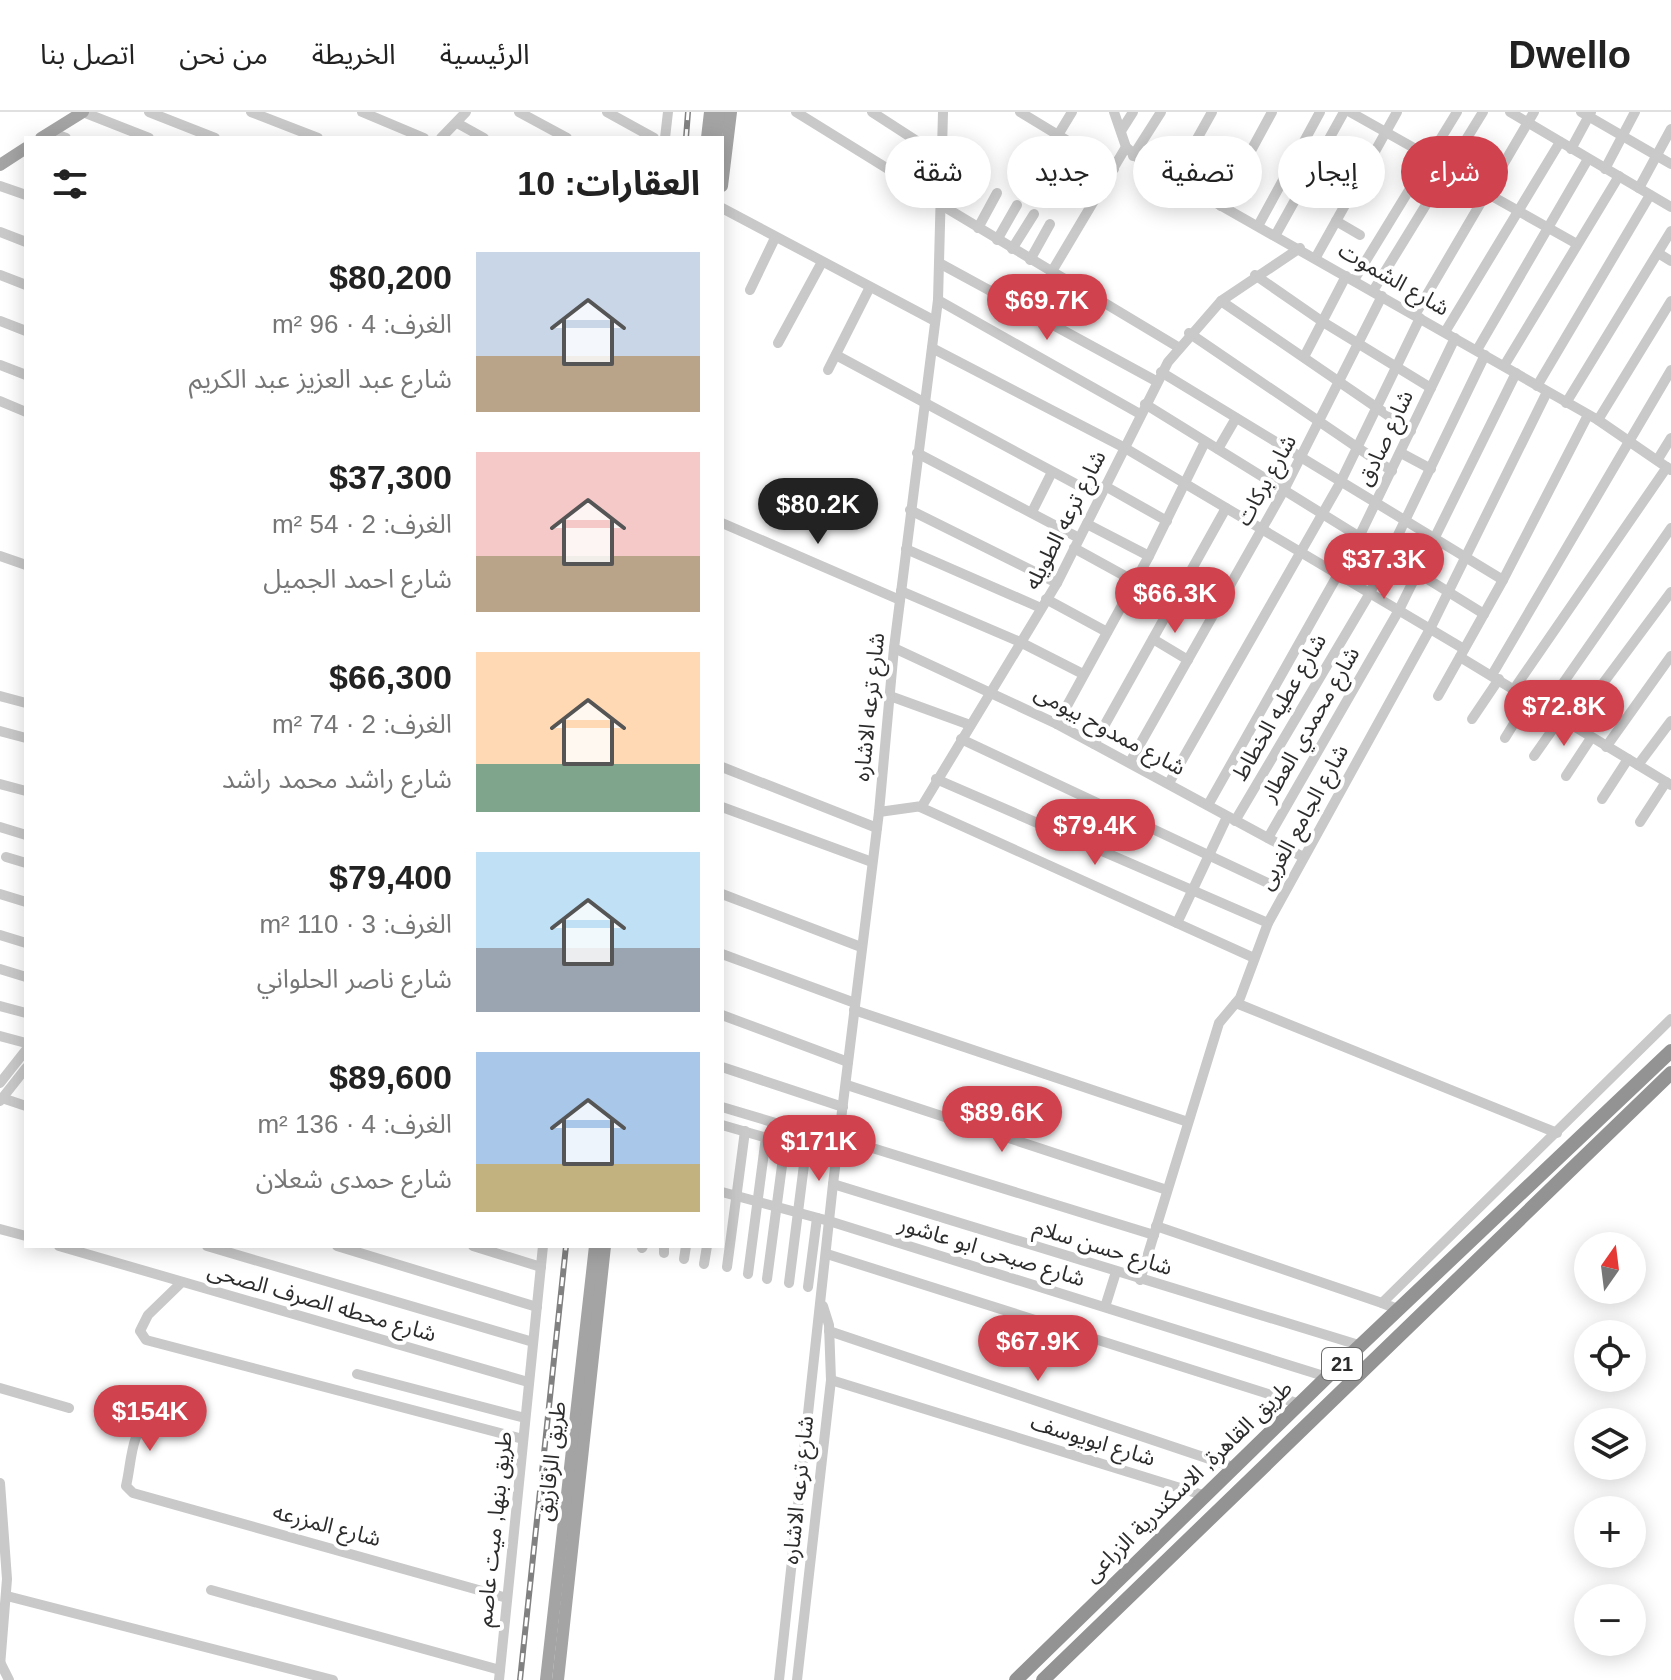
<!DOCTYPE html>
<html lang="ar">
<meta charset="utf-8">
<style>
:root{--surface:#fff;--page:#f2f2f2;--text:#222;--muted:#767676;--line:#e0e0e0;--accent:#cf424e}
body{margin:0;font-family:Helvetica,"Noto Sans Arabic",sans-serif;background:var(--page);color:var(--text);direction:rtl;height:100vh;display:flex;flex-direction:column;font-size:30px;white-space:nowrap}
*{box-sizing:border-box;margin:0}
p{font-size:26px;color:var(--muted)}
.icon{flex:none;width:44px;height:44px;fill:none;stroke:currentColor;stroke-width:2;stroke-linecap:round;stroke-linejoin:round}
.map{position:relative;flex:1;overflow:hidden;direction:ltr}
.details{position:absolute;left:24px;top:24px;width:700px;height:1112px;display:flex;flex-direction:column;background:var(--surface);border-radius:0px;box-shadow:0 4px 20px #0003;direction:rtl}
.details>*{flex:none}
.banner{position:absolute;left:748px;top:24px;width:760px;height:72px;direction:rtl;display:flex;gap:16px}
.needle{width:52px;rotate:14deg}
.controls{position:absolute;left:1574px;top:1120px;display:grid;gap:16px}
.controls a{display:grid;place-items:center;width:72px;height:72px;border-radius:50%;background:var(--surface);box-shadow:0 4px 20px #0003;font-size:40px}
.price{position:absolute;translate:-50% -68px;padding:0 18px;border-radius:28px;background:var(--accent);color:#fff;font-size:26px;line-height:52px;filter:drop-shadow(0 2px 4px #0008)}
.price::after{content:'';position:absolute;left:50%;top:48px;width:24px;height:18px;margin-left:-12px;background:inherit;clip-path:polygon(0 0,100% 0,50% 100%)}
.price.on{background:#222;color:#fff}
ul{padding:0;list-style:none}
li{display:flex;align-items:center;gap:24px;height:200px;padding:0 24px}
li span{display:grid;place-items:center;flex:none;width:224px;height:160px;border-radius:0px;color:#555}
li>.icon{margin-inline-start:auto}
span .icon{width:96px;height:96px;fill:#fffc;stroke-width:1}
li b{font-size:34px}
h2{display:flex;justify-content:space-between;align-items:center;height:96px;padding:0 24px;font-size:34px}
.tag{padding:0 28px;border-radius:36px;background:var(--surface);box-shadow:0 4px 20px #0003;font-size:28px;line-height:72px}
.tag.on{background:var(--accent);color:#fff}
header{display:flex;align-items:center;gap:48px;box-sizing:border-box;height:112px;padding:0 40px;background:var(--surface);border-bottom:2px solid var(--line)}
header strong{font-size:38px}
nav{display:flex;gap:44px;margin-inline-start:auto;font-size:28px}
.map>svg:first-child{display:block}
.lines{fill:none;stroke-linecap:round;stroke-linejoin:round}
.minor{stroke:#c9c9c9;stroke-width:10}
.major{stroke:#a4a4a4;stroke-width:12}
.highway{stroke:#939393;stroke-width:14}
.rail-casing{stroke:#818181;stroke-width:6}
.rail{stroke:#fff;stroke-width:3;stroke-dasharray:9;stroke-linecap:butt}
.labels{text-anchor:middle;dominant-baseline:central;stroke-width:8;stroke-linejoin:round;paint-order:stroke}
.shield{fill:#fff;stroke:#6b6b6b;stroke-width:2}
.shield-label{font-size:20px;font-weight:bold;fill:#2c2c2c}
.street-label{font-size:22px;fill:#2c2c2c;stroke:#fff}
</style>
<header>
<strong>Dwello</strong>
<nav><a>الرئيسية</a><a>الخريطة</a><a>من نحن</a><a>اتصل بنا</a></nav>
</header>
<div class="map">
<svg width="1671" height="1568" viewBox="0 0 1671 1568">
<rect width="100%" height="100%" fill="#fff"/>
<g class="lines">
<g class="minor">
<path d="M 83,0 L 149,26"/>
<path d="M 149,0 L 215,26"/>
<path d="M 251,0 L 318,26"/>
<path d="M 362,0 L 424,26"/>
<path d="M 519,0 L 567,26"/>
<path d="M 607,0 L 654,26"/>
<path d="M 796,0 L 943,91"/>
<path d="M 872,0 L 943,46"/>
<path d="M 1020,0 L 1114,57"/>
<path d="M 1114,0 L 1126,35 L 1139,47 L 1598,308 L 1671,358"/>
<path d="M 1350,0 L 1430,45"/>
<path d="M 1510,0 L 1671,95"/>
<path d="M 1581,0 L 1671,52"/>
<path d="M 457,11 L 484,26"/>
<path d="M 1121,19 L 1133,0"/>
<path d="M 50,20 L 66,26"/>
<path d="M 1058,23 L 1072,0"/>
<path d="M 441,26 L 466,0"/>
<path d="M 665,26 L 668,0"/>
<path d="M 1571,37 L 1591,0"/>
<path d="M 1133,44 L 1161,0"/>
<path d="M 1605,57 L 1635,0"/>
<path d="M 1174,68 L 1212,0"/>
<path d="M 1465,69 L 1577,132"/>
<path d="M 0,74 L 26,83"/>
<path d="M 1639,76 L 1671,17"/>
<path d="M 943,94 L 1178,235"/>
<path d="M 1221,94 L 1272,0"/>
<path d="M 722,96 L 935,209"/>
<path d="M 1336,109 L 1360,123"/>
<path d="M 1258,114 L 1320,0"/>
<path d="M 978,116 L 997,81"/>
<path d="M 0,120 L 26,130"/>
<path d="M 1275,124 L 1344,0"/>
<path d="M 997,128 L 1017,93"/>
<path d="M 1012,137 L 1034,102"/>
<path d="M 1658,141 L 1671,149"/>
<path d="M 1316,145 L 1397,0"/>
<path d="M 1030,148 L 1050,112"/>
<path d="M 941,152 L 1156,269"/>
<path d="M 1051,161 L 1126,35"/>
<path d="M 0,163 L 26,173"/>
<path d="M 1255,163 L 1323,210 L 1431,276"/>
<path d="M 1354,168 L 1457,0"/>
<path d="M 750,178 L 775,126"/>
<path d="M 1373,179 L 1483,0"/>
<path d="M 938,188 L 1140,302"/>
<path d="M 1221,189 L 1411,319"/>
<path d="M 1415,203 L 1534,0"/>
<path d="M 0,209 L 26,219"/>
<path d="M 1445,220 L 1560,30"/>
<path d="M 1189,221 L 1392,359"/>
<path d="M 778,231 L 822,150"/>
<path d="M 932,236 L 1125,336 L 1464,537"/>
<path d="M 1477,238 L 1588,47"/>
<path d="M 836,243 L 1100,385"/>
<path d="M 1304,245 L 1346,164"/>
<path d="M 0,253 L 26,263"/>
<path d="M 1504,254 L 1619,64"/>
<path d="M 828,258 L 870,175"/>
<path d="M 1161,260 L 1503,468"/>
<path d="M 1537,274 L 1650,83"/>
<path d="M 0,289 L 26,300"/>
<path d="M 1566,291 L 1671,119"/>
<path d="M 1145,292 L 1484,502"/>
<path d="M 1598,308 L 1671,189"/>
<path d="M 1218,337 L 1236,306"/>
<path d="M 917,341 L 1079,426"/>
<path d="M 1401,341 L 1431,357"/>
<path d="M 1658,347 L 1671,326"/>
<path d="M 1105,374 L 1167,409"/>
<path d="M 910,398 L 1057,471"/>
<path d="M 1032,400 L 1052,360"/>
<path d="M 722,411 L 900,488"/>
<path d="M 1087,412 L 1149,444"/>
<path d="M 1074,436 L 1134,469"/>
<path d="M 906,437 L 1041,496"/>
<path d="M 0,444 L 26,453"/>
<path d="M 901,479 L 1020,530 L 1083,562"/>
<path d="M 1046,487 L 1107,520"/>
<path d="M 1153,527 L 1188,548"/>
<path d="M 894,536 L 1057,612 L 1303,745"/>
<path d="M 1460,545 L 1671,673"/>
<path d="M 1492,563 L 1671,258"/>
<path d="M 1514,577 L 1667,355"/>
<path d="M 0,584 L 26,591"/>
<path d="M 890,584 L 970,613"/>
<path d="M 1438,584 L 1503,468 L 1588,303"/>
<path d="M 1545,597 L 1671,416"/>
<path d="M 1472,607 L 1499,567"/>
<path d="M 1057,612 L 1149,444 L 1205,330"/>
<path d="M 1572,613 L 1671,480"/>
<path d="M 0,619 L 26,626"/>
<path d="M 1505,626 L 1529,587"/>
<path d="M 961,627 L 1285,779"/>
<path d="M 1094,632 L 1226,396"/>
<path d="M 1606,635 L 1671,544"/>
<path d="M 1534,644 L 1560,607"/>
<path d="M 1130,650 L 1284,378 L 1382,184"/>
<path d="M 1638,653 L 1671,609"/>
<path d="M 722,655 L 877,716"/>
<path d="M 1566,664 L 1591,626"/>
<path d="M 936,667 L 1268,811"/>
<path d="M 1169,671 L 1340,371 L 1420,206"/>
<path d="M 0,672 L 26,679"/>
<path d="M 1602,687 L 1628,647"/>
<path d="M 1208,693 L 1359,425 L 1455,226"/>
<path d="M 722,695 L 872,750"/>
<path d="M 920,695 L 1252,845"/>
<path d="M 879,700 L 922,694 L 1057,471 L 1168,250 L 1221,189 L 1300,136"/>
<path d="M 1235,709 L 1370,481 L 1485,243"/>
<path d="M 1640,710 L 1666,670"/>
<path d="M 0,715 L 26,723"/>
<path d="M 1268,726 L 1399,498 L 1516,261"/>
<path d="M 6,745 L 26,751"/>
<path d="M 0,782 L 26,790"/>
<path d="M 722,782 L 861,835"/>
<path d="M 1177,811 L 1227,705"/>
<path d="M 0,823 L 26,831"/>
<path d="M 722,842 L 855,891"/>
<path d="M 0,857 L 26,865"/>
<path d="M 1236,891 L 1557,1021"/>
<path d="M 0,894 L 26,901"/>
<path d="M 854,898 L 1188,1010"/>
<path d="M 722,903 L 848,950"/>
<path d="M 0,924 L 26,931"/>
<path d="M 722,955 L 843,995"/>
<path d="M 0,971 L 26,938"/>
<path d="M 847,973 L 1167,1078"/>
<path d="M 2,986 L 26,994"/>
<path d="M 0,989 L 26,956"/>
<path d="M 722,995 L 839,1030"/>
<path d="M 722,1013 L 836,1046"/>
<path d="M 840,1026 L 1154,1123"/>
<path d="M 833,1072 L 1362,1234"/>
<path d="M 722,1080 L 829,1109 L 1327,1265"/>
<path d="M 1156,1114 L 1382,1191"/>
<path d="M 0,1117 L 26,1124"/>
<path d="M 59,1134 L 528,1270"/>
<path d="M 207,1134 L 533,1230"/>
<path d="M 337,1134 L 537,1195"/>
<path d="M 473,1134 L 541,1155"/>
<path d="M 642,1136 L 643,1134"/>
<path d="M 664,1141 L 664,1134"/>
<path d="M 827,1142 L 1300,1292"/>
<path d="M 684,1147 L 686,1134"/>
<path d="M 704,1152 L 707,1134"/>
<path d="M 727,1155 L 745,1019"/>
<path d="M 748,1162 L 766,1025"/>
<path d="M 767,1167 L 785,1031"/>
<path d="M 1140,1168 L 1219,911 L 1240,886 L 1268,811 L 1430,517 L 1547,280"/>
<path d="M 182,1170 L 148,1203 L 140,1219 L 146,1228 L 523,1327"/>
<path d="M 789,1171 L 806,1037"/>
<path d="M 808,1175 L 817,1106"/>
<path d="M 1105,1195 L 1116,1160"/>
<path d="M 1400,1198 L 1382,1191 L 1671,907"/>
<path d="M 829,1219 L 1236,1356"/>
<path d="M 357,1262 L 525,1306"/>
<path d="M 831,1268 L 1206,1384"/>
<path d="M 0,1276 L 69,1296"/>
<path d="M 152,1304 C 130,1319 132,1349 126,1374 L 133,1381 L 507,1486"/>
<path d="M 0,1371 L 7,1467 L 0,1554"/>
<path d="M 211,1478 L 500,1558"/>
<path d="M 7,1484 L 333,1568"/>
<path d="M 0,1550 L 9,1568"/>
<path d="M 499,1568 L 543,1134"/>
<path d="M 779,1568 L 833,1072 L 879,700 L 894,536 L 938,188 L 943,0"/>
<path d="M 797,1568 L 831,1268 L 829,1213 L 823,1194"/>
</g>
<g class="major">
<path d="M 41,26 L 83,0"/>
<path d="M 707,26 L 710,0"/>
<path d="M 716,26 L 720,0"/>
<path d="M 0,53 L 26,36"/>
<path d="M 722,74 L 731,0"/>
<path d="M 546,1568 L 595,1134"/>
<path d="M 558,1568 L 605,1134"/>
</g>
<g class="highway">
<path d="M 1016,1568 L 1327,1265 L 1671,939"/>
<path d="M 1043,1568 L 1671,961"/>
</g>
<defs>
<g id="rail">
<path d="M 686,26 L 688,0"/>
<path d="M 520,1568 L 566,1134"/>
</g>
</defs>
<use href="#rail" class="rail-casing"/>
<use href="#rail" class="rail"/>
</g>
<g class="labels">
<rect class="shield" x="1322" y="1236" width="40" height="32" rx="6"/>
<g class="shield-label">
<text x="1342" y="1252">21</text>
</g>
<g class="street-label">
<text transform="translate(1394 167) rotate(30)">شارع الشموت</text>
<text transform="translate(1385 326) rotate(-65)">شارع صادق</text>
<text transform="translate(1266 368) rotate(-61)">شارع بركات</text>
<text transform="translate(1065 408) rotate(-63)">شارع ترعه الطويله</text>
<text transform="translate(869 595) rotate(-84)">شارع ترعه الاشاره</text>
<text transform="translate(1279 595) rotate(-60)">شارع عطيه الخطاط</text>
<text transform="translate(1310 612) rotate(-60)">شارع محمدي العطار</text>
<text transform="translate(1110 618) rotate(28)">شارع ممدوح بيومى</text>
<text transform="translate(1303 705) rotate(-61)">شارع الجامع الغربى</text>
<text transform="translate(1103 1135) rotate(17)">شارع حسن سلام</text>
<text transform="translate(992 1139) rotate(17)">شارع صبحى ابو عاشور</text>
<text transform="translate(322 1190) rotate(16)">شارع محطه الصرف الصحى</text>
<text transform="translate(1093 1328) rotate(17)">شارع ابويوسف</text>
<text transform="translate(551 1349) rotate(-83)">طريق الزقازيق</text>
<text transform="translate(1188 1369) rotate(-44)">طريق القاهرة, الاسكندرية الزراعى</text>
<text transform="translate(798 1378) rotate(-84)">شارع ترعه الاشاره</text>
<text transform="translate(327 1413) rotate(15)">شارع المزرعه</text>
<text transform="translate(494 1417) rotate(-84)">طريق بنها, ميت عاصم</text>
</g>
</g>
</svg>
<div class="controls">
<a><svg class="needle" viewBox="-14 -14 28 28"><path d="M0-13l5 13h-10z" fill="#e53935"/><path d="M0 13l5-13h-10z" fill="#767676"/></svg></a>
<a><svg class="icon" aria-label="locate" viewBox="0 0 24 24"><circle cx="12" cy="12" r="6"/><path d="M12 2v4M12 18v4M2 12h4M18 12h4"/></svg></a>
<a><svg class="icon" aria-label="layers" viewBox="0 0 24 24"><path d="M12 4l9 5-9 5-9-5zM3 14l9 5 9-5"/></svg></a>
<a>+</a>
<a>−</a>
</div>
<b class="price" style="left:1047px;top:230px">$69.7K</b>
<b class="price on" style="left:818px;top:434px">$80.2K</b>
<b class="price" style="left:1384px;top:489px">$37.3K</b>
<b class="price" style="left:1175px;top:523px">$66.3K</b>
<b class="price" style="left:1564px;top:636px">$72.8K</b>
<b class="price" style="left:1095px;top:755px">$79.4K</b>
<b class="price" style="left:1002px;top:1042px">$89.6K</b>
<b class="price" style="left:819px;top:1071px">$171K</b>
<b class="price" style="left:1038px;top:1271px">$67.9K</b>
<b class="price" style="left:150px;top:1341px">$154K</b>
<div class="banner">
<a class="tag on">شراء</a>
<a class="tag">إيجار</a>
<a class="tag">تصفية</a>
<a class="tag">جديد</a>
<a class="tag">شقة</a>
</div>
<section class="details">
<h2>العقارات: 10<svg class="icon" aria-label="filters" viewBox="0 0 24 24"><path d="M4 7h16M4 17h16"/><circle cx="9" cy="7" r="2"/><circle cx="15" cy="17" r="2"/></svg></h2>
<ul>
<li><span style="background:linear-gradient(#c9d6e8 65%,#b9a48a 0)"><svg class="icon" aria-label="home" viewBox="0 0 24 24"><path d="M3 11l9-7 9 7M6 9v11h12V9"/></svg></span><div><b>$80,200</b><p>الغرف: 4 · 96 m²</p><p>شارع عبد العزيز عبد الكريم</p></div></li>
<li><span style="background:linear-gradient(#f6c9c9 65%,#b9a48a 0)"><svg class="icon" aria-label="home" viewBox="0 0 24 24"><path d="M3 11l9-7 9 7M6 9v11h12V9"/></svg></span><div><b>$37,300</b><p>الغرف: 2 · 54 m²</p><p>شارع احمد الجميل</p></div></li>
<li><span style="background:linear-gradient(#ffd9b3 70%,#7fa58c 0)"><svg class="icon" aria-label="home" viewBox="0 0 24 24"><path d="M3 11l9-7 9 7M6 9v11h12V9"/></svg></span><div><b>$66,300</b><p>الغرف: 2 · 74 m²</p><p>شارع راشد محمد راشد</p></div></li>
<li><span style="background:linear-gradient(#bfe0f5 60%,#9aa5b1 0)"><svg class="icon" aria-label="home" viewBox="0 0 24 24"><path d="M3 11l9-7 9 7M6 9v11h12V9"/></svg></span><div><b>$79,400</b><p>الغرف: 3 · 110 m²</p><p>شارع ناصر الحلواني</p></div></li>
<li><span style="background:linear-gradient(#a9c7e8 70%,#c2b280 0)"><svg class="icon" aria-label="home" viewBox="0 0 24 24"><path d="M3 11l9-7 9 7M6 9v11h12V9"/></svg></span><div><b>$89,600</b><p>الغرف: 4 · 136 m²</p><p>شارع حمدى شعلان</p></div></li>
</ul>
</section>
</div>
